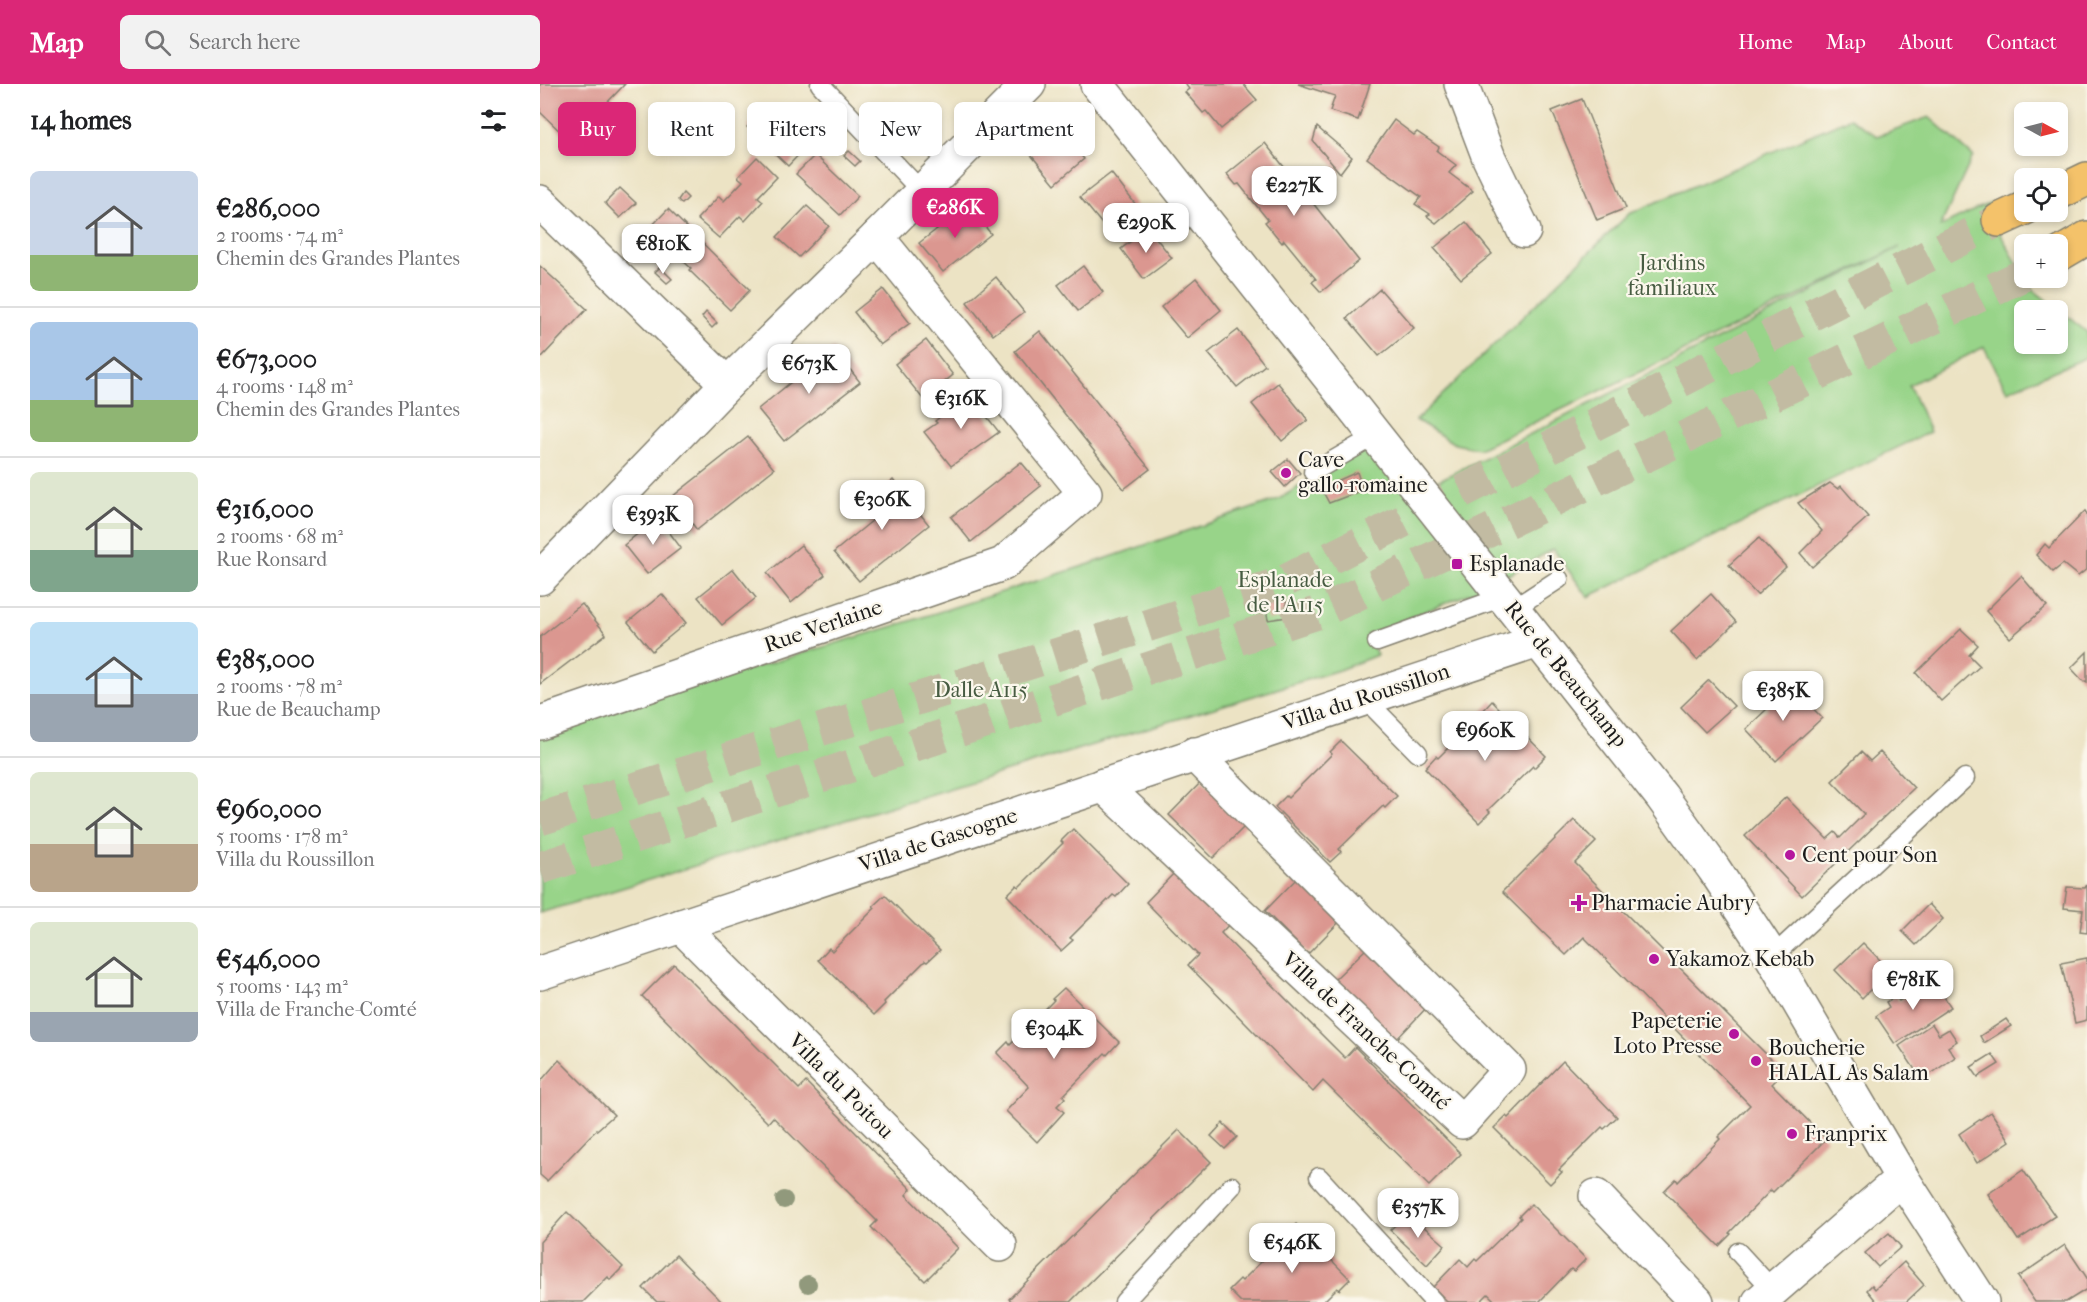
<!DOCTYPE html>
<meta charset="utf-8">
<style>
:root{--surface:#fff;--page:#f2f2f2;--text:#202124;--muted:#757577;--line:#e0e0e0;--accent:#db2777}
body{margin:0;font-family:"IM FELL French Canon",serif;background:var(--page);color:var(--text);height:100vh;display:flex;flex-direction:column;font-size:22px;white-space:nowrap}
*{box-sizing:border-box;margin:0}
p{font-size:20px;color:var(--muted)}
.icon{flex:none;width:33px;height:33px;fill:none;stroke:currentColor;stroke-width:2;stroke-linecap:round;stroke-linejoin:round}
.map{position:relative;flex:1;overflow:hidden}
.panel{display:flex;flex-direction:column;background:var(--surface);width:540px}
.panel>*{flex:none}
.top-card{position:absolute;left:18px;top:18px;width:570px;height:54px;display:flex;gap:12px}
.needle{width:39px;rotate:97deg}
.tools{position:absolute;left:1474px;top:18px;display:grid;gap:12px}
.tools a{display:grid;place-items:center;width:54px;height:54px;border-radius:9px;background:var(--surface);box-shadow:0 3px 9px #0003;font-size:30px}
.price{position:absolute;translate:-50% -51px;padding:0 14px;border-radius:12px;background:#fff;color:#222;font-size:20px;line-height:39px;filter:drop-shadow(0 2px 3px #0008)}
.price::after{content:'';position:absolute;left:50%;top:36px;width:18px;height:14px;margin-left:-9px;background:inherit;clip-path:polygon(0 0,100% 0,50% 100%)}
.price.current{background:var(--accent);color:#fff}
ul{padding:0;list-style:none}
li{display:flex;align-items:center;gap:18px;height:150px;padding:0 30px}
li+li{border-top:2px solid var(--line)}
li span{display:grid;place-items:center;flex:none;width:168px;height:120px;border-radius:9px;color:#555}
li>.icon{margin-inline-start:auto}
span .icon{width:72px;height:72px;fill:#fffc;stroke-width:1}
li b{font-size:26px}
h2{display:flex;justify-content:space-between;align-items:center;height:72px;padding:0 30px;font-size:26px}
.chip{padding:0 21px;border-radius:9px;background:var(--surface);box-shadow:0 3px 9px #0003;font-size:21px;line-height:54px}
.chip.current{background:var(--accent);color:#fff}
header{display:flex;align-items:center;gap:36px;box-sizing:border-box;height:84px;padding:0 30px;background:var(--accent);color:#fff}
header strong{font-size:28px}
nav{display:flex;gap:33px;margin-inline-start:auto;font-size:21px}
.search{width:420px;height:54px;background:var(--page);display:flex;align-items:center;gap:15px;box-sizing:border-box;padding:0 21px;border-radius:9px;color:var(--muted);font-size:22px}
main{display:flex;flex:1;min-height:0}
.map>svg:first-child{display:block}
.green{fill:#98d489;stroke:#5a7852;stroke-width:1.5;fill-rule:evenodd}
.building{fill:#db9790}
.lines{fill:none;stroke-linecap:round;stroke-linejoin:round}
.highway-tunnel{stroke:#c2bba2;stroke-width:33;stroke-dasharray:33 16;stroke-linecap:butt}
.lane-casing{stroke:#848070;stroke-width:21}
.street-casing{stroke:#848070;stroke-width:36}
.highway-casing{stroke:#848070;stroke-width:36}
.lane{stroke:#fff;stroke-width:18}
.street{stroke:#fff;stroke-width:33}
.highway{stroke:#f4c26a;stroke-width:33}
.tree{fill:#91997c}
.poi-dot{fill:#b5179e;stroke:#fbf7ec;stroke-width:2}
.labels{text-anchor:middle;dominant-baseline:central;stroke-width:4.5;stroke-linejoin:round;paint-order:stroke}
.park-label{font-size:22px;fill:#475c42;stroke:#fbf7ec}
.poi-label{font-size:22px;fill:#1c1c1c;stroke:#fbf7ec;text-anchor:start}
.street-label{font-size:22px;fill:#1c1c1c;stroke:#fbf7ec}
</style>
<header>
<strong>Map</strong>
<div class="search"><svg class="icon" aria-label="search" viewBox="0 0 24 24"><circle cx="10" cy="10" r="6"/><path d="M15 15l6 6"/></svg>Search here</div>
<nav><a>Home</a><a>Map</a><a>About</a><a>Contact</a></nav>
</header>
<main>
<section class="panel">
<h2>14 homes<svg class="icon" aria-label="filters" viewBox="0 0 24 24"><path d="M4 7h16M4 17h16"/><circle cx="9" cy="7" r="2"/><circle cx="15" cy="17" r="2"/></svg></h2>
<ul>
<li><span style="background:linear-gradient(#c9d6e8 70%,#8fb573 0)"><svg class="icon" aria-label="home" viewBox="0 0 24 24"><path d="M3 11l9-7 9 7M6 9v11h12V9"/></svg></span><div><b>€286,000</b><p>2 rooms · 74 m²</p><p>Chemin des Grandes Plantes</p></div></li>
<li><span style="background:linear-gradient(#a9c7e8 65%,#8fb573 0)"><svg class="icon" aria-label="home" viewBox="0 0 24 24"><path d="M3 11l9-7 9 7M6 9v11h12V9"/></svg></span><div><b>€673,000</b><p>4 rooms · 148 m²</p><p>Chemin des Grandes Plantes</p></div></li>
<li><span style="background:linear-gradient(#dfe7d0 65%,#7fa58c 0)"><svg class="icon" aria-label="home" viewBox="0 0 24 24"><path d="M3 11l9-7 9 7M6 9v11h12V9"/></svg></span><div><b>€316,000</b><p>2 rooms · 68 m²</p><p>Rue Ronsard</p></div></li>
<li><span style="background:linear-gradient(#bfe0f5 60%,#9aa5b1 0)"><svg class="icon" aria-label="home" viewBox="0 0 24 24"><path d="M3 11l9-7 9 7M6 9v11h12V9"/></svg></span><div><b>€385,000</b><p>2 rooms · 78 m²</p><p>Rue de Beauchamp</p></div></li>
<li><span style="background:linear-gradient(#dfe7d0 60%,#b9a48a 0)"><svg class="icon" aria-label="home" viewBox="0 0 24 24"><path d="M3 11l9-7 9 7M6 9v11h12V9"/></svg></span><div><b>€960,000</b><p>5 rooms · 178 m²</p><p>Villa du Roussillon</p></div></li>
<li><span style="background:linear-gradient(#dfe7d0 75%,#9aa5b1 0)"><svg class="icon" aria-label="home" viewBox="0 0 24 24"><path d="M3 11l9-7 9 7M6 9v11h12V9"/></svg></span><div><b>€546,000</b><p>5 rooms · 143 m²</p><p>Villa de Franche-Comté</p></div></li>
</ul>
</section>
<div class="map">
<svg width="1547" height="1218" viewBox="0 0 1547 1218">
<rect width="100%" height="100%" fill="#fbf7ec"/>
<filter id="ink" filterUnits="userSpaceOnUse"><feTurbulence type="fractalNoise" baseFrequency=".0167" numOctaves="2"/><feDisplacementMap in="SourceGraphic" scale="12" xChannelSelector="R" yChannelSelector="G"/><feConvolveMatrix kernelMatrix="1 2 1 2 8 2 1 2 1" color-interpolation-filters="sRGB"/></filter>
<filter id="wash" filterUnits="userSpaceOnUse"><feTurbulence type="fractalNoise" baseFrequency=".008" numOctaves="4" result="noise"/><feDisplacementMap in="SourceGraphic" scale="24" xChannelSelector="R" yChannelSelector="G"/><feGaussianBlur stdDeviation="1.35" result="paint"/><feColorMatrix in="noise" values="0 0 0 0 0 0 0 0 0 0 0 0 0 0 0 0 0 1.4 0 .05"/><feComposite in="paint" operator="in"/></filter>
<g filter="url(#wash)">
<rect width="100%" height="100%" fill="#ece3c4"/>
<path class="green" d="M 1389,33 L 1433,72 L 1400,143 L 1451,118 L 1457,144 L 1491,204 L 1547,248 L 1547,273 L 1467,307 L 1444,263 L 1369,301 L 1390,348 L 1048,513 L 1013,465 L 953,500 L 827,551 L 837,571 L 799,586 L 0,829 L 0,648 L 367,538 L 550,480 L 739,415 L 834,356 L 876,408 L 1360,163 L 939,365 L 915,360 L 876,336 L 1089,130 L 1310,34 L 1337,52 ZM 1485,226 L 1518,226 L 1518,260 L 1485,260 Z"/>
<g id="blocks">
<g class="building">
<path d="M 0,0 L 85,0 L 30,57 L 0,28 Z"/>
<path d="M 645,0 L 703,0 L 717,16 L 681,45 L 666,27 L 663,29 L 645,8 L 649,5 Z"/>
<path d="M 758,0 L 830,0 L 818,36 L 790,27 L 795,12 Z"/>
<path d="M 1042,15 L 1086,124 L 1057,136 L 1012,27 Z"/>
<path d="M 258,19 L 269,29 L 264,34 L 253,24 Z"/>
<path d="M 226,24 L 267,62 L 248,82 L 207,43 Z"/>
<path d="M 521,29 L 543,55 L 534,63 L 544,75 L 515,100 L 482,60 Z"/>
<path d="M 854,36 L 874,51 L 877,48 L 899,63 L 897,67 L 916,81 L 909,89 L 933,107 L 896,139 L 887,132 L 890,130 L 875,120 L 881,113 L 827,74 Z"/>
<path d="M 777,43 L 812,73 L 800,89 L 773,57 Z"/>
<path d="M 725,59 L 819,177 L 781,208 L 772,198 L 776,195 L 744,156 L 742,159 L 725,138 L 728,136 L 699,100 L 696,101 L 687,90 Z"/>
<path d="M 309,67 L 320,77 L 315,82 L 304,72 Z"/>
<path d="M 275,71 L 318,112 L 300,131 L 256,90 Z"/>
<path d="M 217,73 L 237,93 L 218,113 L 223,117 L 205,137 L 200,132 L 179,154 L 157,135 L 179,112 L 184,117 L 203,97 L 198,93 Z"/>
<path d="M 571,89 L 596,121 L 566,145 L 540,113 Z"/>
<path d="M 80,104 L 96,119 L 80,134 L 65,119 Z"/>
<path d="M 143,109 L 148,114 L 142,120 L 138,116 Z"/>
<path d="M 428,121 L 451,150 L 403,188 L 379,159 Z"/>
<path d="M 267,122 L 289,142 L 259,173 L 237,153 Z"/>
<path d="M 128,125 L 210,206 L 190,226 L 149,186 L 151,184 L 108,146 Z"/>
<path d="M 926,138 L 952,170 L 921,195 L 894,164 Z"/>
<path d="M 608,144 L 632,174 L 604,195 L 581,165 Z"/>
<path d="M 0,182 L 47,225 L 0,275 Z"/>
<path d="M 543,182 L 563,208 L 538,227 L 518,201 Z"/>
<path d="M 120,183 L 132,195 L 127,199 L 115,188 Z"/>
<path d="M 456,193 L 484,228 L 453,251 L 427,218 Z"/>
<path d="M 656,194 L 681,226 L 647,254 L 621,223 Z"/>
<path d="M 343,205 L 370,239 L 340,261 L 314,228 Z"/>
<path d="M 840,205 L 874,244 L 839,272 L 807,234 Z"/>
<path d="M 166,228 L 177,239 L 172,244 L 162,233 Z"/>
<path d="M 698,246 L 725,281 L 697,303 L 668,269 Z"/>
<path d="M 500,247 L 610,385 L 584,405 L 475,267 Z"/>
<path d="M 386,256 L 413,291 L 383,315 L 355,280 Z"/>
<path d="M 293,264 L 320,298 L 244,357 L 218,325 Z"/>
<path d="M 738,299 L 768,336 L 742,357 L 712,320 Z"/>
<path d="M 429,310 L 459,348 L 411,382 L 384,348 L 397,339 L 395,337 Z"/>
<path d="M 208,353 L 234,385 L 157,446 L 132,413 Z"/>
<path d="M 748,375 L 760,389 L 745,403 L 732,388 Z"/>
<path d="M 481,378 L 501,402 L 431,458 L 411,433 Z"/>
<path d="M 817,388 L 823,406 L 789,419 L 781,404 Z"/>
<path d="M 353,396 L 389,441 L 319,497 L 294,468 L 333,436 L 322,422 Z"/>
<path d="M 1290,399 L 1298,405 L 1301,402 L 1328,433 L 1272,483 L 1260,469 L 1282,447 L 1258,419 Z"/>
<path d="M 1545,427 L 1547,430 L 1547,485 L 1538,492 L 1523,480 L 1513,488 L 1496,471 L 1505,460 L 1509,464 Z"/>
<path d="M 118,433 L 141,464 L 107,490 L 84,461 Z"/>
<path d="M 1219,454 L 1246,483 L 1217,511 L 1189,481 Z"/>
<path d="M 261,461 L 285,491 L 251,519 L 227,489 Z"/>
<path d="M 193,485 L 216,514 L 182,541 L 158,513 Z"/>
<path d="M 1481,492 L 1507,522 L 1470,554 L 1446,527 Z"/>
<path d="M 122,510 L 146,539 L 112,567 L 88,538 Z"/>
<path d="M 1171,510 L 1196,538 L 1157,576 L 1131,547 Z"/>
<path d="M 746,515 L 747,533 L 728,536 L 725,518 Z"/>
<path d="M 42,520 L 66,550 L 0,600 L 0,553 Z"/>
<path d="M 1421,545 L 1438,561 L 1429,571 L 1440,582 L 1401,617 L 1376,589 Z"/>
<path d="M 1547,568 L 1547,598 L 1545,597 L 1544,598 L 1531,584 Z"/>
<path d="M 1169,596 L 1194,622 L 1165,648 L 1141,623 Z"/>
<path d="M 1251,601 L 1282,634 L 1236,677 L 1206,645 L 1228,624 L 1225,620 L 1228,611 L 1235,610 L 1239,612 Z"/>
<path d="M 952,617 L 1006,672 L 994,684 L 993,682 L 948,726 L 950,728 L 939,739 L 885,684 L 896,672 L 898,674 L 942,630 L 941,629 Z"/>
<path d="M 801,657 L 857,712 L 845,724 L 843,722 L 799,765 L 801,768 L 790,778 L 735,723 L 746,712 L 748,714 L 792,670 L 790,668 Z"/>
<path d="M 1321,668 L 1330,677 L 1340,668 L 1374,704 L 1262,812 L 1205,752 L 1246,713 L 1287,755 L 1295,748 L 1300,754 L 1324,730 L 1292,697 Z"/>
<path d="M 663,696 L 708,739 L 673,774 L 629,731 Z"/>
<path d="M 1034,736 L 1056,758 L 1035,779 L 1244,988 L 1232,1000 L 1286,1055 L 1233,1108 L 1231,1106 L 1189,1149 L 1191,1150 L 1179,1162 L 1124,1107 L 1136,1095 L 1138,1098 L 1180,1055 L 1178,1053 L 1210,1021 L 1044,853 L 1026,871 L 962,808 Z"/>
<path d="M 533,745 L 588,800 L 576,813 L 573,811 L 530,854 L 533,856 L 521,867 L 467,811 L 477,801 L 479,803 L 523,759 L 521,757 Z"/>
<path d="M 637,786 L 691,838 L 681,849 L 728,897 L 805,974 L 815,963 L 921,1070 L 889,1102 L 783,997 L 773,1008 L 648,881 L 658,871 L 606,818 Z"/>
<path d="M 759,792 L 802,835 L 768,870 L 725,827 Z"/>
<path d="M 1547,800 L 1547,849 L 1540,848 L 1543,826 L 1524,824 L 1527,803 L 1545,804 Z"/>
<path d="M 345,811 L 400,866 L 387,878 L 385,877 L 344,918 L 345,920 L 334,931 L 278,876 L 289,864 L 292,867 L 335,824 L 333,822 Z"/>
<path d="M 1389,820 L 1403,835 L 1376,861 L 1362,847 Z"/>
<path d="M 1323,859 L 1350,886 L 1322,914 L 1295,886 Z"/>
<path d="M 829,862 L 889,921 L 855,957 L 794,896 Z"/>
<path d="M 1547,874 L 1547,936 L 1535,939 L 1521,879 Z"/>
<path d="M 134,880 L 259,1005 L 266,998 L 371,1105 L 366,1111 L 418,1164 L 385,1197 L 331,1143 L 337,1137 L 233,1033 L 228,1039 L 226,1037 L 102,912 Z"/>
<path d="M 1392,895 L 1411,923 L 1355,960 L 1336,932 L 1349,923 L 1346,918 L 1356,912 L 1359,917 Z"/>
<path d="M 524,904 L 579,958 L 567,971 L 565,969 L 523,1012 L 525,1014 L 517,1022 L 524,1028 L 497,1058 L 466,1027 L 489,1003 L 457,969 L 468,958 L 470,961 L 514,916 L 512,915 Z"/>
<path d="M 1466,935 L 1471,942 L 1444,959 L 1440,952 Z"/>
<path d="M 1392,940 L 1399,951 L 1409,945 L 1417,957 L 1408,963 L 1415,973 L 1382,996 L 1359,962 Z"/>
<path d="M 1452,970 L 1459,980 L 1438,993 L 1431,983 Z"/>
<path d="M 19,976 L 74,1031 L 50,1052 L 7,1097 L 0,1091 L 0,998 Z"/>
<path d="M 1023,977 L 1077,1033 L 1064,1045 L 1062,1043 L 1019,1086 L 1022,1088 L 1010,1100 L 954,1044 L 966,1032 L 968,1034 Z"/>
<path d="M 1451,1028 L 1470,1057 L 1437,1079 L 1419,1050 Z"/>
<path d="M 683,1039 L 697,1053 L 685,1065 L 671,1052 Z"/>
<path d="M 639,1046 L 671,1078 L 530,1218 L 473,1218 L 469,1215 Z"/>
<path d="M 1483,1086 L 1515,1132 L 1478,1156 L 1448,1110 Z"/>
<path d="M 991,1120 L 1046,1175 L 1034,1187 L 1031,1185 L 999,1218 L 956,1218 L 948,1210 L 940,1218 L 908,1218 L 893,1203 L 920,1175 L 928,1183 L 935,1175 L 937,1177 L 981,1134 L 979,1132 Z"/>
<path d="M 27,1128 L 83,1183 L 70,1196 L 68,1193 L 43,1218 L 0,1218 L 0,1158 Z"/>
<path d="M 868,1129 L 905,1161 L 887,1181 L 850,1146 Z"/>
<path d="M 756,1140 L 810,1195 L 799,1206 L 797,1204 L 783,1218 L 701,1218 L 689,1206 L 700,1195 L 702,1197 L 746,1153 L 744,1152 Z"/>
<path d="M 1349,1149 L 1361,1163 L 1338,1183 L 1325,1169 Z"/>
<path d="M 1525,1161 L 1547,1194 L 1547,1205 L 1526,1218 L 1495,1218 L 1478,1193 Z"/>
<path d="M 136,1171 L 182,1218 L 117,1218 L 103,1204 Z"/>
<path d="M 1364,1178 L 1384,1201 L 1366,1218 L 1337,1218 L 1327,1206 L 1332,1201 L 1335,1205 Z"/>
</g>
</g>
</g>
<g filter="url(#ink)">
<use href="#blocks" fill-opacity="0" stroke="#848070" stroke-width="1.5"/>
<g class="lines">
<g class="highway-tunnel">
<path d="M 0,735 L 741,499 L 1459,136"/>
<path d="M 0,784 L 780,528 L 1485,190"/>
</g>
<defs>
<g id="lane">
<path d="M 280,0 L 382,108"/>
<path d="M 773,388 L 835,352"/>
<path d="M 973,525 L 1019,495"/>
<path d="M 837,558 L 963,513"/>
<path d="M 824,614 L 878,669"/>
<path d="M 1232,873 L 1425,694"/>
<path d="M 779,1093 L 894,1218"/>
<path d="M 1198,1168 L 1233,1206"/>
<path d="M 584,1218 L 692,1102"/>
</g>
<g id="street">
<path d="M 557,0 L 1122,713 L 1174,785 L 1232,873 L 1362,1094 L 1442,1218"/>
<path d="M 921,0 L 949,74 L 984,147"/>
<path d="M 0,118 L 187,300"/>
<path d="M 0,494 L 187,300 L 337,153 L 489,0"/>
<path d="M 0,639 L 463,480 L 545,409 L 337,153"/>
<path d="M 563,701 L 922,1038 L 969,986 L 654,670"/>
<path d="M 141,842 L 460,1161"/>
<path d="M 0,889 L 998,557"/>
<path d="M 1056,1112 L 1157,1218"/>
<path d="M 1219,1218 L 1362,1094"/>
</g>
<g id="highway">
<path d="M 1518,109 L 1547,95"/>
<path d="M 1459,136 L 1485,124"/>
<path d="M 1518,171 L 1547,154"/>
</g>
</defs>
<use href="#lane" class="lane-casing"/>
<use href="#street" class="street-casing"/>
<use href="#highway" class="highway-casing"/>
<use href="#lane" class="lane"/>
<use href="#street" class="street"/>
<use href="#highway" class="highway"/>
</g>
<g class="tree">
<circle cx="244" cy="1116" r="9"/>
<circle cx="268" cy="1200" r="9"/>
</g>
</g>
<g class="poi-dot">
<circle cx="746" cy="389" r="6"/>
<rect x="911" y="474" width="12" height="12" rx="3"/>
<circle cx="1250" cy="771" r="6"/>
<path d="M1036 810h6v6h6v6h-6v6h-6v-6h-6v-6h6z"/>
<circle cx="1114" cy="875" r="6"/>
<circle cx="1194" cy="950" r="6"/>
<circle cx="1216" cy="977" r="6"/>
<circle cx="1252" cy="1050" r="6"/>
</g>
<g class="labels">
<g class="park-label">
<text x="1132" y="179">Jardins<tspan x="1132" dy="25">familiaux</tspan></text>
<text x="745" y="496">Esplanade<tspan x="745" dy="25">de l'A115</tspan></text>
<text x="441" y="606">Dalle A115</text>
</g>
<g class="poi-label">
<text x="758" y="376">Cave<tspan x="758" dy="25">gallo-romaine</tspan></text>
<text x="929" y="480">Esplanade</text>
<text x="1262" y="771">Cent pour Son</text>
<text x="1051" y="819">Pharmacie Aubry</text>
<text x="1126" y="875">Yakamoz Kebab</text>
<text x="1182" y="937" text-anchor="end">Papeterie<tspan x="1182" dy="25">Loto Presse</tspan></text>
<text x="1228" y="964">Boucherie<tspan x="1228" dy="25">HALAL As Salam</tspan></text>
<text x="1264" y="1050">Franprix</text>
</g>
<g class="street-label">
<text transform="translate(283 542) rotate(-19)">Rue Verlaine</text>
<text transform="translate(1026 590) rotate(51)">Rue de Beauchamp</text>
<text transform="translate(826 613) rotate(-18)">Villa du Roussillon</text>
<text transform="translate(398 756) rotate(-18)">Villa de Gascogne</text>
<text transform="translate(826 947) rotate(43)">Villa de Franche-Comté</text>
<text transform="translate(301 1002) rotate(45)">Villa du Poitou</text>
</g>
</g>
</svg>
<div class="tools">
<a><svg class="needle" viewBox="-14 -14 28 28"><path d="M0-13l5 13h-10z" fill="#e53935"/><path d="M0 13l5-13h-10z" fill="#757577"/></svg></a>
<a><svg class="icon" aria-label="locate" viewBox="0 0 24 24"><circle cx="12" cy="12" r="6"/><path d="M12 2v4M12 18v4M2 12h4M18 12h4"/></svg></a>
<a>+</a>
<a>−</a>
</div>
<b class="price" style="left:754px;top:133px">€227K</b>
<b class="price current" style="left:415px;top:155px">€286K</b>
<b class="price" style="left:606px;top:170px">€290K</b>
<b class="price" style="left:123px;top:191px">€810K</b>
<b class="price" style="left:269px;top:311px">€673K</b>
<b class="price" style="left:421px;top:346px">€316K</b>
<b class="price" style="left:342px;top:447px">€306K</b>
<b class="price" style="left:113px;top:462px">€393K</b>
<b class="price" style="left:1243px;top:638px">€385K</b>
<b class="price" style="left:945px;top:678px">€960K</b>
<b class="price" style="left:1373px;top:927px">€781K</b>
<b class="price" style="left:514px;top:976px">€304K</b>
<b class="price" style="left:878px;top:1155px">€357K</b>
<b class="price" style="left:752px;top:1190px">€546K</b>
<div class="top-card">
<a class="chip current">Buy</a>
<a class="chip">Rent</a>
<a class="chip">Filters</a>
<a class="chip">New</a>
<a class="chip">Apartment</a>
</div>
</div>
</main>
